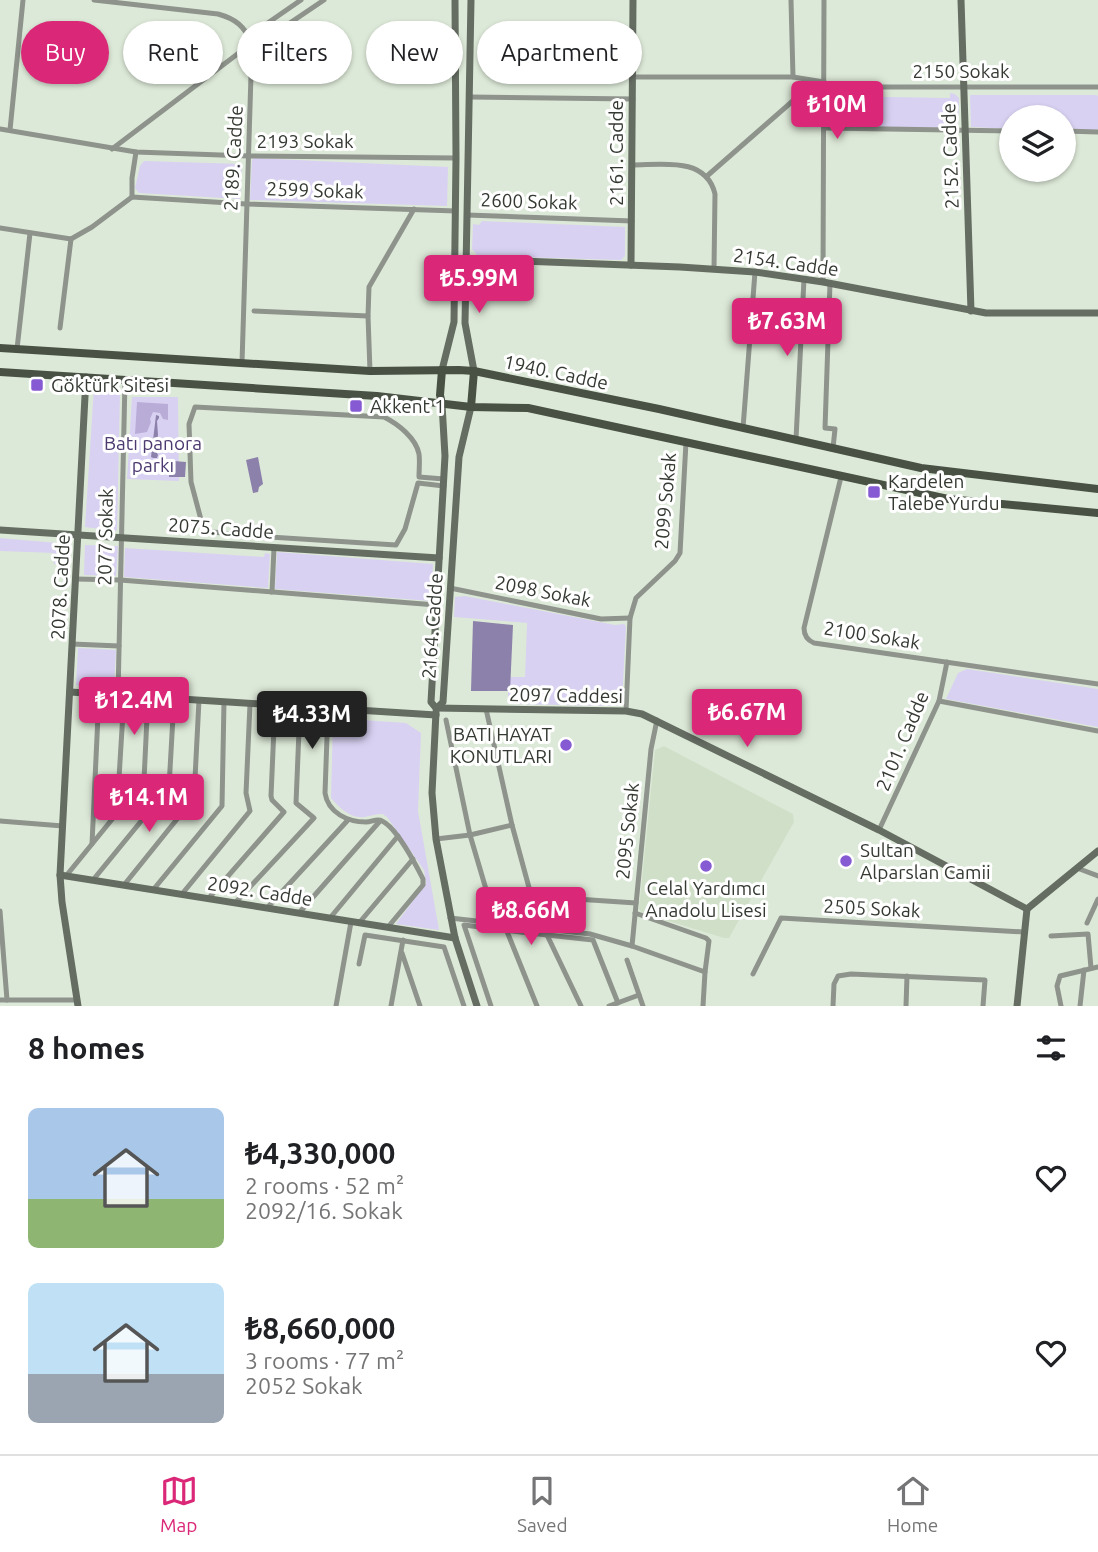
<!DOCTYPE html>
<meta charset="utf-8">
<style>
:root{--surface:#fff;--page:#f6f6f6;--text:#202124;--muted:#757577;--line:#e0e0e0;--accent:#db2777}
body{margin:0;font-family:Ubuntu,sans-serif;background:var(--page);color:var(--text);height:100vh;display:flex;flex-direction:column;font-size:26px;white-space:nowrap}
*{box-sizing:border-box;margin:0}
p{font-size:23px;color:var(--muted)}
.icon{flex:none;width:38px;height:38px;fill:none;stroke:currentColor;stroke-width:2;stroke-linecap:round;stroke-linejoin:round}
.map{position:relative;height:1006px;overflow:hidden}
.panel{display:flex;flex-direction:column;background:var(--surface);flex:1}
.panel>*{flex:none}
.top-card{position:absolute;left:21px;top:21px;width:700px;height:63px;display:flex;gap:14px}
.controls{position:absolute;left:999px;top:105px;display:grid;gap:14px}
.controls a{display:grid;place-items:center;width:77px;height:77px;border-radius:50%;background:var(--surface);box-shadow:0 2px 5px #0004;font-size:35px}
.price{position:absolute;translate:-50% -60px;padding:0 16px;border-radius:7px;background:var(--accent);color:#fff;font-size:23px;line-height:46px;filter:drop-shadow(0 2px 4px #0008)}
.price::after{content:'';position:absolute;left:50%;top:42px;width:21px;height:16px;margin-left:-10px;background:inherit;clip-path:polygon(0 0,100% 0,50% 100%)}
.price.on{background:#222;color:#fff}
ul{padding:0;list-style:none}
li{display:flex;align-items:center;gap:21px;height:175px;padding:0 28px}
li span{display:grid;place-items:center;flex:none;width:196px;height:140px;border-radius:10px;color:#555}
li>.icon{margin-inline-start:auto}
span .icon{width:84px;height:84px;fill:#fffc;stroke-width:1}
li b{font-size:30px}
h2{display:flex;justify-content:space-between;align-items:center;height:84px;padding:0 28px;font-size:30px}
.pill{padding:0 24px;border-radius:32px;background:var(--surface);box-shadow:0 2px 5px #0004;font-size:24px;line-height:63px}
.pill.on{background:var(--accent);color:#fff}
.tab-bar{display:flex;justify-content:space-around;align-items:center;height:98px;border-top:2px solid var(--line);background:var(--surface);font-size:19px;color:var(--muted)}
.tab-bar a{display:grid;justify-items:center;gap:4px}
.tab-bar .on{color:var(--accent)}
.map>svg:first-child{display:block}
.built{fill:#d0e0c8}
.green{fill:#d9d1f2}
.forest{fill:#b9add8}
.water{fill:#8c81aa}
.lines{fill:none;stroke-linecap:round;stroke-linejoin:round}
.street{stroke:#8e938c;stroke-width:5}
.secondary{stroke:#656c62;stroke-width:7}
.primary{stroke:#495145;stroke-width:8}
.poi-dot{fill:#865ad3;stroke:#fff;stroke-width:2.5}
.labels{text-anchor:middle;dominant-baseline:central;stroke-width:6;stroke-linejoin:round;paint-order:stroke}
.street-label{font-size:19px;fill:#343932;stroke:#fff}
.poi-label{font-size:19px;fill:#343932;stroke:#fff;text-anchor:start}
.park-label{font-size:19px;fill:#4b3970;stroke:#fff}
</style>
<div class="map">
<svg width="1098" height="1006" viewBox="0 0 1098 1006">
<rect width="100%" height="100%" fill="#dde9d8"/>
<path class="built" d="M 664,746 L 793,814 L 794,822 L 729,938 L 724,938 L 642,913 L 639,909 L 655,750 Z"/>
<g class="green">
<path d="M 950,93 L 955,94 L 959,98 L 958,128 L 833,126 L 828,120 L 829,96 L 950,98 Z"/>
<path d="M 970,95 L 1096,95 L 1098,96 L 1098,129 L 1095,131 L 1064,130 L 1064,117 L 1012,117 L 1011,129 L 971,127 Z"/>
<path d="M 254,158 L 448,167 L 447,206 L 250,200 L 252,160 Z"/>
<path d="M 144,161 L 242,164 L 240,199 L 139,193 L 135,188 L 140,166 Z"/>
<path d="M 482,221 L 625,227 L 625,256 L 621,260 L 478,256 L 472,249 L 473,224 L 479,225 Z"/>
<path d="M 94,387 L 117,389 L 120,393 L 117,530 L 115,531 L 85,527 Z"/>
<path d="M 132,397 L 178,397 L 179,481 L 127,479 Z"/>
<path d="M 0,538 L 69,544 L 69,565 L 54,564 L 54,553 L 0,551 Z"/>
<path d="M 85,545 L 118,546 L 116,576 L 84,575 Z"/>
<path d="M 125,548 L 264,557 L 265,553 L 270,554 L 268,588 L 124,577 Z"/>
<path d="M 277,552 L 433,564 L 431,601 L 275,589 Z"/>
<path d="M 465,596 L 615,625 L 624,624 L 626,627 L 622,702 L 619,706 L 508,704 L 508,677 L 525,677 L 527,623 L 454,617 L 455,597 Z"/>
<path d="M 78,648 L 116,650 L 114,687 L 76,685 Z"/>
<path d="M 967,669 L 1098,689 L 1098,727 L 946,699 L 958,673 Z"/>
<path d="M 333,718 L 406,723 L 421,733 L 418,811 L 439,930 L 396,924 L 426,883 L 424,870 L 387,817 L 382,814 C 376,814 370,816 365,817 C 350,819 340,808 331,798 Z"/>
</g>
<path class="forest" d="M 137,402 L 168,404 L 168,420 L 163,419 L 160,413 L 153,412 L 150,419 L 151,422 L 147,432 L 135,434 Z"/>
<g class="water">
<path d="M 156,415 L 159,416 L 159,418 L 157,421 L 158,435 L 155,449 L 158,455 L 157,458 L 153,458 L 151,457 Z"/>
<path d="M 258,457 L 263,484 L 259,487 L 258,492 L 253,493 L 246,460 Z"/>
<path d="M 174,461 L 186,462 L 185,477 L 169,477 L 170,465 Z"/>
<path d="M 473,621 L 513,625 L 510,691 L 471,691 Z"/>
</g>
<g class="lines">
<g class="street">
<path d="M 94,0 L 218,14 C 236,19 244,26 252,43 L 242,363"/>
<path d="M 791,0 L 793,77"/>
<path d="M 249,36 L 301,0"/>
<path d="M 253,48 L 324,0"/>
<path d="M 633,77 L 793,77 L 824,82"/>
<path d="M 824,87 L 1098,87"/>
<path d="M 470,97 L 633,99"/>
<path d="M 824,128 L 1012,131"/>
<path d="M 0,129 L 136,152 L 249,156 L 456,158"/>
<path d="M 10,130 L 23,0"/>
<path d="M 1064,131 L 1098,132"/>
<path d="M 112,149 L 252,43"/>
<path d="M 632,165 C 661,165 706,156 715,194 L 714,269"/>
<path d="M 707,176 L 803,92 L 809,80"/>
<path d="M 132,197 L 246,204 L 456,211"/>
<path d="M 132,197 L 132,178 L 136,152"/>
<path d="M 467,215 L 632,221"/>
<path d="M 0,228 L 71,239 L 92,227 L 132,197"/>
<path d="M 823,282 L 824,0"/>
<path d="M 830,283 L 825,428 L 835,429 L 833,448"/>
<path d="M 254,311 L 368,316"/>
<path d="M 60,328 L 71,239"/>
<path d="M 17,349 L 30,233"/>
<path d="M 370,371 L 368,316 L 369,287 L 414,209"/>
<path d="M 743,428 L 755,272"/>
<path d="M 796,439 L 804,279"/>
<path d="M 841,477 L 804,628 C 804,635 807,640 814,643 L 1098,684"/>
<path d="M 444,486 L 418,483 L 405,529 L 396,545 L 240,535 L 204,531 L 191,482 L 189,424 L 195,407 L 384,417 C 398,424 416,438 419,454 C 420,461 419,470 419,477 L 444,479"/>
<path d="M 76,579 L 120,580 L 436,605"/>
<path d="M 450,588 L 601,619 L 630,618"/>
<path d="M 272,592 L 274,548"/>
<path d="M 72,644 L 119,646"/>
<path d="M 118,695 L 125,380"/>
<path d="M 939,701 L 1098,731"/>
<path d="M 328,709 L 325,793 C 328,813 348,822 366,822 C 372,822 377,818 382,821 C 396,827 416,865 423,879 L 423,885 L 388,927"/>
<path d="M 486,709 L 512,825 L 540,928"/>
<path d="M 626,711 L 630,618 L 636,598 L 675,561 L 680,553 L 686,442"/>
<path d="M 446,720 L 470,835 L 496,923"/>
<path d="M 117,811 L 124,696"/>
<path d="M 0,821 L 63,826"/>
<path d="M 879,830 L 939,701 L 947,662"/>
<path d="M 436,839 L 470,835 L 512,825"/>
<path d="M 92,844 L 99,694"/>
<path d="M 1077,868 L 1098,876"/>
<path d="M 66,876 L 144,780 L 148,697"/>
<path d="M 93,880 L 169,787 L 174,699"/>
<path d="M 124,885 L 194,798 L 199,700"/>
<path d="M 153,890 L 222,806 L 224,702"/>
<path d="M 182,894 L 250,811 L 246,793 L 250,704"/>
<path d="M 531,896 L 636,903"/>
<path d="M 208,899 L 284,812 L 272,800 L 271,796 L 275,705"/>
<path d="M 235,903 L 314,818 L 296,803 L 300,707"/>
<path d="M 267,908 L 348,820"/>
<path d="M 0,911 L 7,1000"/>
<path d="M 299,913 L 380,821"/>
<path d="M 635,913 L 706,938 L 709,941 L 705,972 L 703,1006"/>
<path d="M 330,918 L 398,836"/>
<path d="M 450,918 L 590,934 L 632,946 L 705,972"/>
<path d="M 359,923 L 413,859"/>
<path d="M 1087,923 L 1098,899"/>
<path d="M 506,929 L 537,1006"/>
<path d="M 547,935 L 581,1006"/>
<path d="M 1051,936 L 1088,934 L 1091,968"/>
<path d="M 632,946 L 651,749 L 657,720"/>
<path d="M 402,953 L 420,1006"/>
<path d="M 627,960 L 643,1006"/>
<path d="M 359,964 L 365,935 L 444,947 L 464,1006"/>
<path d="M 753,974 L 781,918 L 1024,932"/>
<path d="M 0,1000 L 77,1000"/>
<path d="M 336,1006 L 351,922"/>
<path d="M 391,1006 L 403,940"/>
<path d="M 491,1006 L 464,925 L 529,933 L 593,940 L 618,1003"/>
<path d="M 609,1006 L 639,995"/>
<path d="M 833,1006 L 834,984 L 838,976 L 851,974 L 985,980 L 983,1006"/>
<path d="M 906,1006 L 907,976"/>
<path d="M 1061,1006 L 1057,986 L 1060,976 L 1098,967"/>
<path d="M 1080,1006 L 1084,970"/>
</g>
<g class="secondary">
<path d="M 471,0 L 465,323 L 474,371"/>
<path d="M 961,0 L 971,311"/>
<path d="M 467,259 L 680,267 L 755,272 L 823,282 L 986,313 L 1098,313"/>
<path d="M 631,265 L 633,0"/>
<path d="M 442,370 L 454,322 L 456,158 L 455,0"/>
<path d="M 0,530 L 439,558"/>
<path d="M 70,692 L 436,715"/>
<path d="M 436,708 L 626,711 L 642,714 L 879,830 L 1027,909"/>
<path d="M 436,708 L 431,702 L 445,456 L 442,404"/>
<path d="M 437,708 L 443,702 L 459,457 L 471,407"/>
<path d="M 436,712 L 432,793 L 436,839 L 455,938 L 477,1006"/>
<path d="M 60,875 L 455,938"/>
<path d="M 1027,909 L 1098,851"/>
<path d="M 78,1006 L 62,902 L 60,875 L 86,377"/>
<path d="M 1017,1006 L 1027,909"/>
</g>
<g class="primary">
<path d="M 0,348 L 370,371 L 459,370 L 474,371 L 659,409 L 921,468 L 1098,489"/>
<path d="M 442,370 L 440,395 L 442,404"/>
<path d="M 0,372 L 377,396 L 471,407 L 528,408 L 948,499 L 1098,513"/>
<path d="M 471,407 L 474,371"/>
</g>
</g>
<g class="poi-dot">
<rect x="30" y="378" width="14" height="14" rx="3.5"/>
<rect x="349" y="399" width="14" height="14" rx="3.5"/>
<rect x="867" y="485" width="14" height="14" rx="3.5"/>
<circle cx="566" cy="745" r="7"/>
<circle cx="846" cy="861" r="7"/>
<circle cx="706" cy="866" r="7"/>
</g>
<g class="labels">
<g class="street-label">
<text x="961" y="71">2150 Sokak</text>
<text x="305" y="141">2193 Sokak</text>
<text transform="translate(616 153) rotate(-90)">2161. Cadde</text>
<text transform="translate(950 156) rotate(-92)">2152. Cadde</text>
<text transform="translate(233 158) rotate(-87)">2189. Cadde</text>
<text transform="translate(315 190) rotate(2)">2599 Sokak</text>
<text transform="translate(529 201) rotate(2)">2600 Sokak</text>
<text transform="translate(786 262) rotate(8)">2154. Cadde</text>
<text transform="translate(556 372) rotate(12)">1940. Cadde</text>
<text transform="translate(665 501) rotate(-85)">2099 Sokak</text>
<text transform="translate(221 528) rotate(4)">2075. Cadde</text>
<text transform="translate(105 537) rotate(-89)">2077 Sokak</text>
<text transform="translate(60 587) rotate(-87)">2078. Cadde</text>
<text transform="translate(543 591) rotate(11)">2098 Sokak</text>
<text transform="translate(432 626) rotate(-86)">2164. Cadde</text>
<text transform="translate(872 635) rotate(9)">2100 Sokak</text>
<text transform="translate(566 695) rotate(1)">2097 Caddesi</text>
<text transform="translate(902 741) rotate(-67)">2101. Cadde</text>
<text transform="translate(627 831) rotate(-84)">2095 Sokak</text>
<text transform="translate(260 891) rotate(9)">2092. Cadde</text>
<text transform="translate(872 908) rotate(3)">2505 Sokak</text>
</g>
<g class="poi-label">
<text x="51" y="385">Göktürk Sitesi</text>
<text x="370" y="406">Akkent 1</text>
<text x="888" y="481">Kardelen<tspan x="888" dy="22">Talebe Yurdu</tspan></text>
<text x="552" y="734" text-anchor="end">BATI HAYAT<tspan x="552" dy="22">KONUTLARI</tspan></text>
<text x="860" y="850">Sultan<tspan x="860" dy="22">Alparslan Camii</tspan></text>
<text x="706" y="888" text-anchor="middle">Celal Yardımcı<tspan x="706" dy="22">Anadolu Lisesi</tspan></text>
</g>
<g class="park-label">
<text x="153" y="443">Batı panora<tspan x="153" dy="22">parkı</tspan></text>
</g>
</g>
</svg>
<div class="controls">
<a><svg class="icon" aria-label="layers" viewBox="0 0 24 24"><path d="M12 4l9 5-9 5-9-5zM3 14l9 5 9-5"/></svg></a>
</div>
<b class="price" style="left:837px;top:141px">₺10M</b>
<b class="price" style="left:479px;top:315px">₺5.99M</b>
<b class="price" style="left:787px;top:358px">₺7.63M</b>
<b class="price" style="left:134px;top:737px">₺12.4M</b>
<b class="price" style="left:747px;top:749px">₺6.67M</b>
<b class="price on" style="left:312px;top:751px">₺4.33M</b>
<b class="price" style="left:149px;top:834px">₺14.1M</b>
<b class="price" style="left:531px;top:947px">₺8.66M</b>
<div class="top-card">
<a class="pill on">Buy</a>
<a class="pill">Rent</a>
<a class="pill">Filters</a>
<a class="pill">New</a>
<a class="pill">Apartment</a>
</div>
</div>
<section class="panel">
<h2>8 homes<svg class="icon" aria-label="filters" viewBox="0 0 24 24"><path d="M4 7h16M4 17h16"/><circle cx="9" cy="7" r="2"/><circle cx="15" cy="17" r="2"/></svg></h2>
<ul>
<li><span style="background:linear-gradient(#a9c7e8 65%,#8fb573 0)"><svg class="icon" aria-label="home" viewBox="0 0 24 24"><path d="M3 11l9-7 9 7M6 9v11h12V9"/></svg></span><div><b>₺4,330,000</b><p>2 rooms · 52 m²</p><p>2092/16. Sokak</p></div><svg class="icon" aria-label="heart" viewBox="0 0 24 24"><path d="M12 20l-8-8c-3-5 5-10 8-4 3-6 11-1 8 4z"/></svg></li>
<li><span style="background:linear-gradient(#bfe0f5 65%,#9aa5b1 0)"><svg class="icon" aria-label="home" viewBox="0 0 24 24"><path d="M3 11l9-7 9 7M6 9v11h12V9"/></svg></span><div><b>₺8,660,000</b><p>3 rooms · 77 m²</p><p>2052 Sokak</p></div><svg class="icon" aria-label="heart" viewBox="0 0 24 24"><path d="M12 20l-8-8c-3-5 5-10 8-4 3-6 11-1 8 4z"/></svg></li>
</ul>
</section>
<nav class="tab-bar">
<a class="on"><svg class="icon" aria-label="map" viewBox="0 0 24 24"><path d="M3 6l6-2 6 2 6-2v14l-6 2-6-2-6 2zM9 4v14M15 6v14"/></svg>Map</a>
<a><svg class="icon" aria-label="saved" viewBox="0 0 24 24"><path d="M7 4h10v16l-5-4-5 4z"/></svg>Saved</a>
<a><svg class="icon" aria-label="home" viewBox="0 0 24 24"><path d="M3 11l9-7 9 7M6 9v11h12V9"/></svg>Home</a>
</nav>
